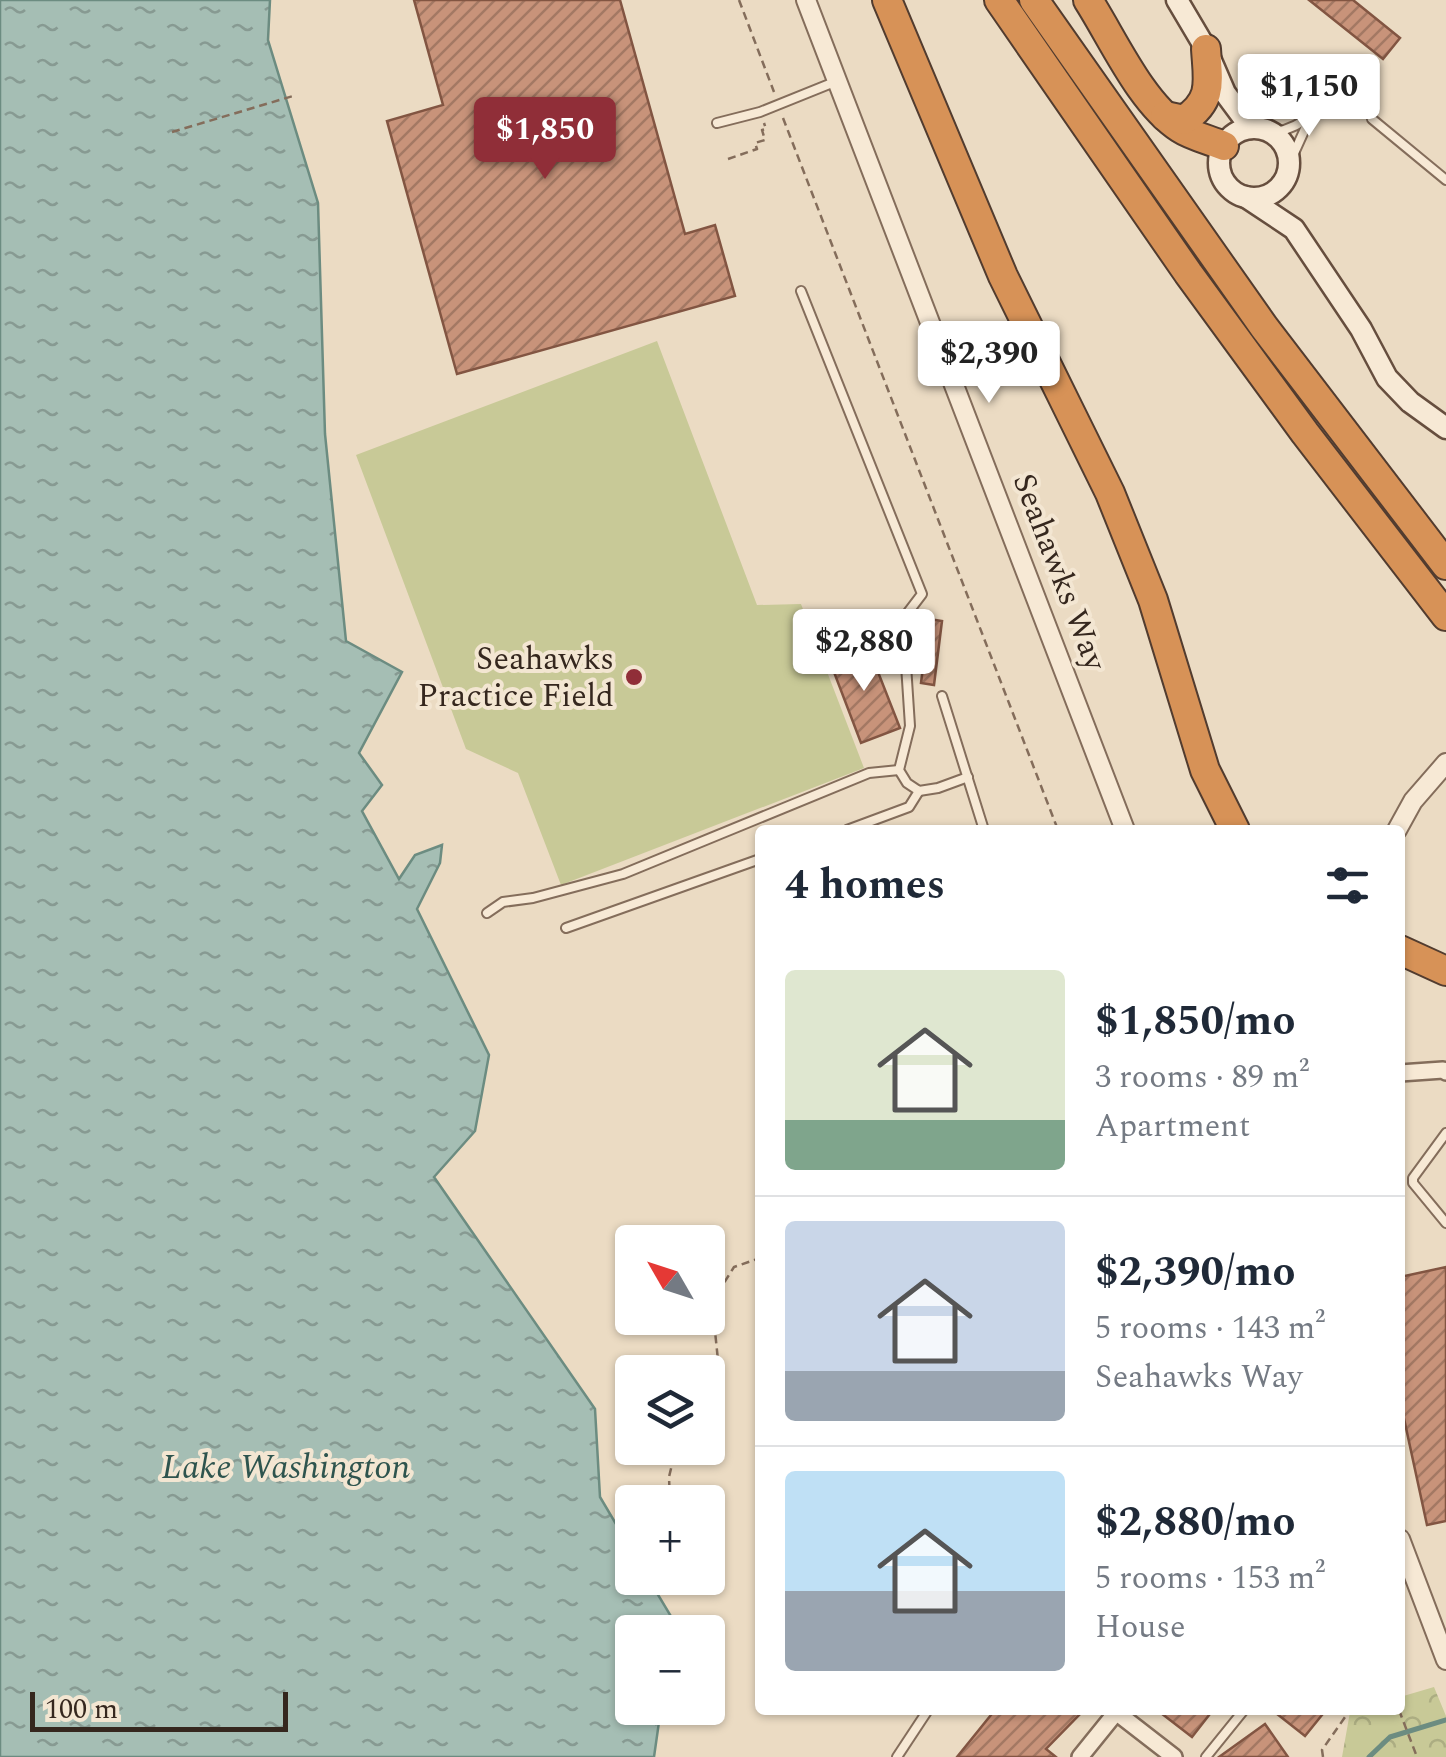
<!DOCTYPE html>
<meta charset="utf-8">
<style>
:root{--surface:#fff;--page:#f6f6f7;--text:#1f2937;--muted:#747a83;--line:#e0e1e3;--accent:#902e38}
body{margin:0;font-family:Spectral,serif;background:var(--page);color:var(--text);height:100vh;display:flex;flex-direction:column;font-size:38px;white-space:nowrap}
*{box-sizing:border-box;margin:0}
p{font-size:32px;color:var(--muted)}
.icon{flex:none;width:55px;height:55px;fill:none;stroke:currentColor;stroke-width:2;stroke-linecap:round;stroke-linejoin:round}
.map{position:relative;flex:1;overflow:hidden}
.drawer{position:absolute;left:755px;top:825px;width:650px;height:890px;display:flex;flex-direction:column;background:var(--surface);border-radius:10px;box-shadow:0 2px 8px #0004}
.drawer>*{flex:none}
.needle{width:65px;rotate:309deg}
.buttons{position:absolute;left:615px;top:1225px;display:grid;gap:20px}
.buttons a{display:grid;place-items:center;width:110px;height:110px;border-radius:10px;background:var(--surface);box-shadow:0 2px 8px #0004;font-size:50px}
.scale{position:absolute;left:30px;bottom:25px;width:258px;box-sizing:border-box;padding-left:10px;border:5px solid #35271e;border-top:0;font-size:28px;line-height:35px;white-space:nowrap;color:#35271e;-webkit-text-stroke:8px #f3e6d2;paint-order:stroke}
.price{position:absolute;translate:-50% -85px;padding:0 22px;border-radius:10px;background:#fff;color:#222;font-size:32px;line-height:65px;filter:drop-shadow(0 2px 5px #0008)}
.price::after{content:'';position:absolute;left:50%;top:60px;width:30px;height:22px;margin-left:-15px;background:inherit;clip-path:polygon(0 0,100% 0,50% 100%)}
.price.selected{background:var(--accent);color:#fff}
ul{padding:0;list-style:none}
li{display:flex;align-items:center;gap:30px;height:250px;padding:0 30px}
li+li{border-top:2px solid var(--line)}
li span{display:grid;place-items:center;flex:none;width:280px;height:200px;border-radius:10px;color:#555}
li>.icon{margin-inline-start:auto}
span .icon{width:120px;height:120px;fill:#fffc;stroke-width:1}
li b{font-size:42px}
h2{display:flex;justify-content:space-between;align-items:center;height:120px;padding:0 30px;font-size:42px}
.map>svg:first-child{display:block}
.forest{fill:url(#forest-crowns)}
.pitch{fill:#c8c997}
.water{fill:url(#water-ripples);stroke:#6c8c81;stroke-width:2.5}
.lines{fill:none;stroke-linecap:round;stroke-linejoin:round}
.stream{stroke:#6c8c81;stroke-width:5}
.building{fill:url(#building-hatch);stroke:#825542;stroke-width:2.5}
.service-casing{stroke:#846d5b;stroke-width:12}
.minor-casing{stroke:#846d5b;stroke-width:20}
.tertiary-casing{stroke:#846d5b;stroke-width:22}
.secondary-casing{stroke:#664e3e;stroke-width:25}
.motorway-casing{stroke:#523c2f;stroke-width:32}
.path{stroke:#846d5b;stroke-width:2.5;stroke-dasharray:8 5;stroke-linecap:butt}
.service{stroke:#f7e9d5;stroke-width:8}
.minor{stroke:#f7e9d5;stroke-width:15}
.tertiary{stroke:#f7e9d5;stroke-width:18}
.secondary{stroke:#f7e9d5;stroke-width:20}
.motorway{stroke:#d79257;stroke-width:28}
.poi-dot{fill:#902e38;stroke:#f3e6d2;stroke-width:4}
.labels{text-anchor:middle;dominant-baseline:central;stroke-width:8;stroke-linejoin:round;paint-order:stroke}
.street-label{font-size:32px;fill:#35271e;stroke:#f3e6d2}
.poi-label{font-size:32px;fill:#35271e;stroke:#f3e6d2;text-anchor:end}
.water-label{font-size:35px;font-style:italic;fill:#2e544e;stroke:#f3e6d2}
</style>
<div class="map">
<svg width="1446" height="1757" viewBox="0 0 1446 1757">
<defs>
<pattern id="forest-crowns" width="20" height="18" patternUnits="userSpaceOnUse" patternTransform="scale(2.5)"><rect width="20" height="18" fill="#c8c997"/><path d="M2 6a3 3 0 1 1 6 0M12 15a3 3 0 1 1 6 0" fill="none" stroke="#acad82"/></pattern>
<pattern id="water-ripples" width="26" height="14" patternUnits="userSpaceOnUse" patternTransform="scale(2.5)"><rect width="26" height="14" fill="#a5beb4"/><path d="M2 4q2-2 4 0t4 0M15 11q2-2 4 0t4 0" fill="none" stroke="#879a92"/></pattern>
<pattern id="building-hatch" width="6" height="6" patternUnits="userSpaceOnUse" patternTransform="scale(2.5)"><rect width="6" height="6" fill="#c8937a"/><path d="M-1 1l2-2M0 6l6-6M5 7l2-2" fill="none" stroke="#a37863"/></pattern>
</defs>
<rect width="100%" height="100%" fill="#ebdbc3"/>
<path class="forest" d="M 1434,1687 L 1446,1716 L 1446,1757 L 1342,1757 L 1350,1712 L 1400,1710 L 1400,1697 Z"/>
<path class="pitch" d="M 657,341 L 757,605 L 801,604 L 864,768 L 561,885 L 518,773 L 466,749 L 356,455 Z"/>
<path class="water" d="M 0,0 L 270,0 L 268,40 L 318,203 L 325,434 L 346,641 L 402,672 L 359,753 L 382,785 L 362,811 L 399,879 L 415,855 L 442,845 L 440,863 L 417,909 L 489,1055 L 475,1131 L 434,1177 L 595,1409 L 600,1497 L 632,1551 L 632,1578 L 648,1578 L 672,1618 L 670,1632 L 632,1632 L 632,1708 L 661,1708 L 654,1757 L 0,1757 Z"/>
<g class="lines">
<path class="stream" d="M 1369,1757 L 1390,1737 L 1446,1720"/>
</g>
<g class="building">
<path d="M 414,0 L 620,0 L 685,234 L 715,225 L 735,296 L 457,374 L 387,121 L 443,105 Z"/>
<path d="M 1309,0 L 1353,0 L 1400,38 L 1383,59 Z"/>
<path d="M 929,619 L 942,621 L 934,685 L 921,683 Z"/>
<path d="M 867,644 L 900,728 L 861,743 L 829,659 Z"/>
<path d="M 1446,1267 L 1446,1521 L 1427,1525 L 1400,1400 L 1400,1277 Z"/>
<path d="M 995,1710 L 1084,1710 L 1046,1749 L 1056,1757 L 957,1757 Z"/>
<path d="M 1157,1710 L 1213,1710 L 1192,1737 Z"/>
<path d="M 1272,1710 L 1326,1710 L 1305,1736 Z"/>
<path d="M 1265,1724 L 1288,1757 L 1219,1757 Z"/>
</g>
<g class="lines">
<defs>
<g id="service">
<path d="M 1372,119 L 1446,180"/>
<path d="M 717,123 L 760,112 L 837,81"/>
<path d="M 1273,133 C 1310,126 1330,99 1353,71"/>
<path d="M 1290,162 L 1309,120"/>
<path d="M 801,291 L 922,594 L 903,619 L 910,726 L 899,770 L 907,783 L 919,791 L 938,788 L 968,777"/>
<path d="M 942,696 L 984,830"/>
<path d="M 847,830 L 909,807 L 919,791"/>
<path d="M 487,913 L 503,902 L 533,898 L 623,874 L 869,773 L 899,770"/>
<path d="M 566,928 L 760,859"/>
<path d="M 1446,1133 L 1413,1178 L 1413,1183 L 1446,1223"/>
<path d="M 897,1757 L 928,1710"/>
<path d="M 1206,1757 L 1244,1710"/>
</g>
<g id="minor">
<path d="M 1400,1073 L 1443,1070 L 1446,1072"/>
<path d="M 1116,1712 L 1174,1757"/>
<path d="M 1080,1757 L 1118,1710"/>
</g>
<g id="tertiary">
<path d="M 806,0 L 1125,830"/>
<path d="M 1397,830 L 1413,801 L 1446,763"/>
<path d="M 1400,1539 L 1446,1660"/>
</g>
<g id="secondary">
<path d="M 1177,0 L 1206,49 L 1225,93 L 1251,128"/>
<circle cx="1254" cy="163" r="35"/>
<path d="M 1246,197 L 1294,229 L 1361,329 L 1387,378 L 1410,402 L 1446,428"/>
</g>
<g id="motorway">
<path d="M 887,0 L 1003,276 L 1110,493 L 1153,600 L 1205,770 L 1235,830"/>
<path d="M 999,0 L 1188,273 L 1305,433 L 1446,616"/>
<path d="M 1034,0 L 1264,327 L 1446,565"/>
<path d="M 1088,0 C 1113,39 1141,103 1180,128 C 1192,136 1210,140 1224,146"/>
<path d="M 1165,116 L 1184,120 C 1214,100 1208,81 1206,49"/>
<path d="M 1400,950 L 1446,971"/>
</g>
</defs>
<use href="#service" class="service-casing"/>
<use href="#minor" class="minor-casing"/>
<use href="#tertiary" class="tertiary-casing"/>
<use href="#secondary" class="secondary-casing"/>
<use href="#motorway" class="motorway-casing"/>
<g class="path">
<path d="M 739,0 L 774,92"/>
<path d="M 783,118 L 1058,830"/>
<path d="M 172,132 L 293,96"/>
<path d="M 728,159 L 757,149 L 755,143 L 765,140 L 762,130 L 766,129 L 764,123"/>
<path d="M 708,1416 L 722,1399 L 712,1302 L 734,1267 L 760,1258"/>
<path d="M 670,1502 L 669,1477 L 676,1448"/>
<path d="M 1399,1710 L 1417,1757"/>
<path d="M 1323,1757 L 1322,1750 L 1350,1710"/>
</g>
<use href="#service" class="service"/>
<use href="#minor" class="minor"/>
<use href="#tertiary" class="tertiary"/>
<use href="#secondary" class="secondary"/>
<use href="#motorway" class="motorway"/>
</g>
<circle class="poi-dot" cx="634" cy="677" r="10"/>
<g class="labels">
<g class="street-label">
<text transform="translate(1059 572) rotate(69)">Seahawks Way</text>
</g>
<g class="poi-label">
<text x="614" y="659">Seahawks<tspan x="614" dy="37">Practice Field</tspan></text>
</g>
<g class="water-label">
<text x="286" y="1467">Lake Washington</text>
</g>
</g>
</svg>
<div class="buttons">
<a><svg class="needle" viewBox="-14 -14 28 28"><path d="M0-13l5 13h-10z" fill="#e53935"/><path d="M0 13l5-13h-10z" fill="#747a83"/></svg></a>
<a><svg class="icon" aria-label="layers" viewBox="0 0 24 24"><path d="M12 4l9 5-9 5-9-5zM3 14l9 5 9-5"/></svg></a>
<a>+</a>
<a>−</a>
</div>
<div class="scale">100 m</div>
<b class="price" style="left:1309px;top:139px">$1,150</b>
<b class="price selected" style="left:545px;top:182px">$1,850</b>
<b class="price" style="left:989px;top:406px">$2,390</b>
<b class="price" style="left:864px;top:694px">$2,880</b>
<section class="drawer">
<h2>4 homes<svg class="icon" aria-label="filters" viewBox="0 0 24 24"><path d="M4 7h16M4 17h16"/><circle cx="9" cy="7" r="2"/><circle cx="15" cy="17" r="2"/></svg></h2>
<ul>
<li><span style="background:linear-gradient(#dfe7d0 75%,#7fa58c 0)"><svg class="icon" aria-label="home" viewBox="0 0 24 24"><path d="M3 11l9-7 9 7M6 9v11h12V9"/></svg></span><div><b>$1,850/mo</b><p>3 rooms · 89 m²</p><p>Apartment</p></div></li>
<li><span style="background:linear-gradient(#c9d6e8 75%,#9aa5b1 0)"><svg class="icon" aria-label="home" viewBox="0 0 24 24"><path d="M3 11l9-7 9 7M6 9v11h12V9"/></svg></span><div><b>$2,390/mo</b><p>5 rooms · 143 m²</p><p>Seahawks Way</p></div></li>
<li><span style="background:linear-gradient(#bfe0f5 60%,#9aa5b1 0)"><svg class="icon" aria-label="home" viewBox="0 0 24 24"><path d="M3 11l9-7 9 7M6 9v11h12V9"/></svg></span><div><b>$2,880/mo</b><p>5 rooms · 153 m²</p><p>House</p></div></li>
</ul>
</section>
</div>
